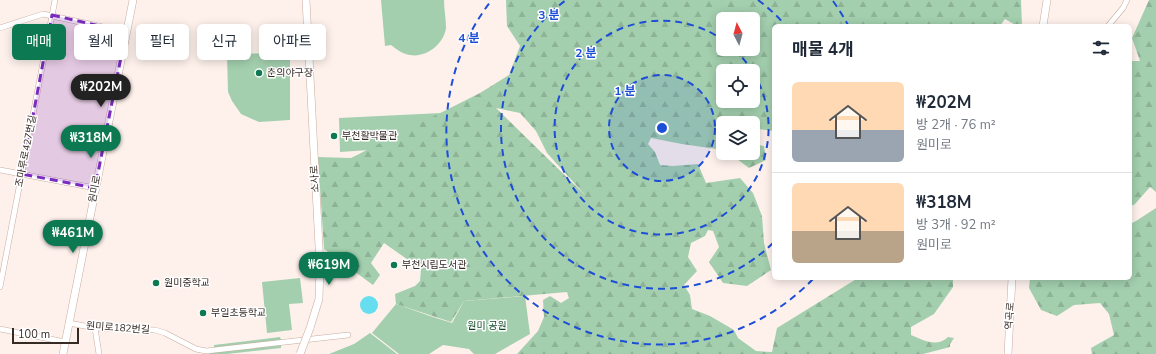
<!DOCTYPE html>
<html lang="ko">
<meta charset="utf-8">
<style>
:root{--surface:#fff;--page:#f2f2f3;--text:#1f2937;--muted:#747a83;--line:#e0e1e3;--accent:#0d7953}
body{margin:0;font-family:"Nunito Sans","Noto Sans KR",sans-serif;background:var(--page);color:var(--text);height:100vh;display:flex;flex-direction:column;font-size:15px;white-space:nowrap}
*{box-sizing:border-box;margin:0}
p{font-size:13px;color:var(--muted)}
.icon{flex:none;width:22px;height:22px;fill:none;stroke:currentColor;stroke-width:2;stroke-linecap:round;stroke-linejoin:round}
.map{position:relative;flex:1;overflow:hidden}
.sheet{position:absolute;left:772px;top:24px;width:360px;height:256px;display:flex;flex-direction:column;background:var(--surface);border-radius:6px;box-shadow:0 2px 10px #0003}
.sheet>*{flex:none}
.hud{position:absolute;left:12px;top:24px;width:380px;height:36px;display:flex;gap:8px}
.needle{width:26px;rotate:354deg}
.tools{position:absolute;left:716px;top:12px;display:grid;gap:8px}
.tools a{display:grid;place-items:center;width:44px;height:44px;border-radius:6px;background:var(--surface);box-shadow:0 2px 10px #0003;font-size:20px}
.scale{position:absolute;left:12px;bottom:10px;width:67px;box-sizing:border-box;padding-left:4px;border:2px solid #352a24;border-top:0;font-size:11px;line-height:14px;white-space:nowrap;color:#352a24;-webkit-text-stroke:3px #fff;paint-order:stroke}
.price{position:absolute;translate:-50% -34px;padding:0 9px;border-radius:14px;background:var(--accent);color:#fff;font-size:13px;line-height:26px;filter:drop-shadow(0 1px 2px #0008)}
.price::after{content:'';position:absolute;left:50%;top:24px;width:12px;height:9px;margin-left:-6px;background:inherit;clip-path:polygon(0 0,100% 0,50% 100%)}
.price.current{background:#222;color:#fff}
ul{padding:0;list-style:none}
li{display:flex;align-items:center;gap:12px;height:100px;padding:0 20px}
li+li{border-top:1px solid var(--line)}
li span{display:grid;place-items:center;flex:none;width:112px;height:80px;border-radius:6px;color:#555}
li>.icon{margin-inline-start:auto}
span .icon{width:48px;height:48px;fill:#fffc;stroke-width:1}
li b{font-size:17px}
h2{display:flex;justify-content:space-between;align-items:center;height:48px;padding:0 20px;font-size:17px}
.tag{padding:0 14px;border-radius:6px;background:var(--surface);box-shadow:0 2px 10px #0003;font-size:14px;line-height:36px}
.tag.current{background:var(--accent);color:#fff}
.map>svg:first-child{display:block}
.green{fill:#a3cfae}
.forest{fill:url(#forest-firs);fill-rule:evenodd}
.water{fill:#67deef}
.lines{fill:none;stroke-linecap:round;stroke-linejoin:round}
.street-casing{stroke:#c8ac9f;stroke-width:6}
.secondary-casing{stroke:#c8ac9f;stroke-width:8}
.street{stroke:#fff;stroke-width:5}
.secondary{stroke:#fff;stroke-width:7}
.secondary-bridge-casing{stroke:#c8ac9f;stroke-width:8;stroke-linecap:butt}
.secondary-bridge{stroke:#fff;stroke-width:7}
.marked{fill:#7b2cbf;fill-opacity:0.2;stroke:#7b2cbf;stroke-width:3;stroke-dasharray:8 5;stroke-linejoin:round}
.ring{fill:none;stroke:#1d4ed8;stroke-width:2;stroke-dasharray:7 5}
.poi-dot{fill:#0d7953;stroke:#fff;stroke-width:1.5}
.labels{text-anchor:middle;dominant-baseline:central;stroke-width:3;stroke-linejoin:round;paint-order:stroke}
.poi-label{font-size:10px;fill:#352a24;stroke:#fff;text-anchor:start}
.street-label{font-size:10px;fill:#352a24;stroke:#fff}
.park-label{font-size:10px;fill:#0d4725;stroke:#fff}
.centre{fill:#1d4ed8;stroke:#fff;stroke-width:2}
.ring-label{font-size:12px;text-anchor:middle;font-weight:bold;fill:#1d4ed8;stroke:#fff;stroke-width:3;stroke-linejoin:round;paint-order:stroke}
</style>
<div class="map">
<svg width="1156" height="354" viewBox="0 0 1156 354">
<defs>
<pattern id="forest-firs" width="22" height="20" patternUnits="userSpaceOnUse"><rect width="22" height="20" fill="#a3cfae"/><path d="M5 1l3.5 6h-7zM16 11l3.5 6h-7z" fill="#8db296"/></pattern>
</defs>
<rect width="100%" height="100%" fill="#fef1ec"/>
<g class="green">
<path d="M 381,0 L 444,0 C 444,9 446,19 446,28 C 444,44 426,58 410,55 C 403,54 397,50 391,45 L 385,46 Z"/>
<path d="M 290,53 L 290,120 L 259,122 L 241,114 L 232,101 L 228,92 L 227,54 Z"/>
<path d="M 441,113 L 443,145 L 340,152 L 339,118 Z"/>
<path d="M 300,278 L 303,303 L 289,304 L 292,330 L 267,333 L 262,282 Z"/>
<path d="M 525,296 L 530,334 L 495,354 L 474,354 L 469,349 L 443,345 L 429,354 L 399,354 L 372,333 L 396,304 L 430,316 L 452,323 L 464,301 Z"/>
<path d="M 370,333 L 397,354 L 329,354 L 354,344 Z"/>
<path d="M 280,337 L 281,340 L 214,348 L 214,345 Z"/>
<path d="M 281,344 L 281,348 L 227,354 L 210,354 L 210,353 Z"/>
</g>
<g class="forest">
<path d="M 506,0 L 1021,0 L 1022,26 L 1017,26 L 1005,19 L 1000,26 L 774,26 L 774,131 L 758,129 L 753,116 L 741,118 L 741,123 L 723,123 L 723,150 L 682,144 L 651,138 L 648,144 L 655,152 L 660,165 L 673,166 L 698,164 L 706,183 L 740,178 L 753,193 L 762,216 L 764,243 L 771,270 L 747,286 L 723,283 L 709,262 L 719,247 L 713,231 L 708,230 L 705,236 L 691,243 L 688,257 L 697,271 L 684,285 L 690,295 L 692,309 L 710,316 L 734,330 L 738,338 L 756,351 L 772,352 L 777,328 L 858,278 L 953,278 L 953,287 L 934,314 L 911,327 L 911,335 C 923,340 937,348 948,337 L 954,338 L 950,344 L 950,347 L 923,354 L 517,354 L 538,331 L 544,317 L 543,300 L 550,296 L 561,303 L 569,298 L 567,292 L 464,301 L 451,322 L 396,304 L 395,294 L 415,286 L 420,281 L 421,269 L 384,243 L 371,263 L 380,275 L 373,285 L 324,249 L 318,157 L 351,158 L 480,93 L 509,75 L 520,46 L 507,26 ZM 723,19 L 753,19 L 753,49 L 723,49 ZM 723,71 L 753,71 L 753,101 L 723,101 ZM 496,108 L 520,113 L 536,131 L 547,153 L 586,196 Z"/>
<path d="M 1149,0 L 1156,0 L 1156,192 L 1150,187 L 1135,204 L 1130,207 L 1130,61 L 1140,61 L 1132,38 Z"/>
<path d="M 753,144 L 764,146 L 766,160 L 749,168 L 729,153 L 753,153 Z"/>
<path d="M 1156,208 L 1156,354 L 1092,354 L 1091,348 L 1114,335 L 1109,314 L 1100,303 L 1074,305 L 1057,316 L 1041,310 L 1029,288 L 1030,278 L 1130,278 L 1130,224 L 1136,221 Z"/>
</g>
<circle class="water" cx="369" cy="305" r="9"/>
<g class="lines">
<defs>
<g id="street">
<path d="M 1108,26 L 1123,8 L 1127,0"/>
<path d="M 0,28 L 43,14 L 126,32"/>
<path d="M 0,170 L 95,188"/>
<path d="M 0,287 L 55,0"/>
<path d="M 69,323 L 95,328 L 155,330 L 165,333 L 196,349 L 206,351 L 348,335"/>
<path d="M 95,328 L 99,354"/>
<path d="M 0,329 L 65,342"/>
</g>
<g id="secondary">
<path d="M 306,0 L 320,265 L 319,299 L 310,328"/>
<path d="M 1043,26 L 1047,0"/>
<path d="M 63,354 L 133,0"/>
<path d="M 1008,354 L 1012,278"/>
</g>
</defs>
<use href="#street" class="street-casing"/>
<use href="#secondary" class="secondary-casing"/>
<use href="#street" class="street"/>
<use href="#secondary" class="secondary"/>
<defs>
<path id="secondary-bridge" d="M 300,354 L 310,328"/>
</defs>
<use href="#secondary-bridge" class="secondary-bridge-casing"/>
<use href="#secondary-bridge" class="secondary-bridge"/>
</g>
<path class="marked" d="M 52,15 L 126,32 L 95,188 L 22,174 Z"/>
<circle cx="662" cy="128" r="53" fill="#1d4ed8" fill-opacity=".12"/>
<g class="ring">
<circle cx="662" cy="128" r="53"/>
<path d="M734 49A107 107 0 0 1 752 71M753 72A107 107 0 1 1 723 40"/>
<path d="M773 243A160 160 0 1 1 566 0M758 0A160 160 0 0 1 785 25"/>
<path d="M813 279A213 213 0 0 1 491 1M833 1A213 213 0 0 1 848 25"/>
</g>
<g class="poi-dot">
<circle cx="259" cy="73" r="4"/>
<circle cx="334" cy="136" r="4"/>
<circle cx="394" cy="265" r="4"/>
<circle cx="156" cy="283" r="4"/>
<circle cx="203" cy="313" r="4"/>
</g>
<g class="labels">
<g class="poi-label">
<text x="267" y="73">춘의야구장</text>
<text x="342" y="136">부천활박물관</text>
<text x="402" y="265">부천시립도서관</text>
<text x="164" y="283">원미중학교</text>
<text x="211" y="313">부일초등학교</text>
</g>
<g class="street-label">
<text transform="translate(26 151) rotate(-79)">조마루로427번길</text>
<text transform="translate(315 179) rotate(-93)">소사로</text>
<text transform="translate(95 189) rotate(-79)">원미로</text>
<text transform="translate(1010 316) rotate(-86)">역곡로</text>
<text transform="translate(118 328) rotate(4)">원미로182번길</text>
</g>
<g class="park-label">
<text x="487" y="326">원미 공원</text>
</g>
</g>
<circle cx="662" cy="128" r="6" class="centre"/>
<g class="ring-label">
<text x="549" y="19">3 분</text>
<text x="469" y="42">4 분</text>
<text x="586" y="57">2 분</text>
<text x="625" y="95">1 분</text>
</g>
</svg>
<div class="tools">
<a><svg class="needle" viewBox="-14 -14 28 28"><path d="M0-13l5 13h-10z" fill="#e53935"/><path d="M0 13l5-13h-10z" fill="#747a83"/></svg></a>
<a><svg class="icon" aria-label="locate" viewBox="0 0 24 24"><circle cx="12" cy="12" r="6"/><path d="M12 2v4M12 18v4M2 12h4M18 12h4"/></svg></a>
<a><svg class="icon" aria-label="layers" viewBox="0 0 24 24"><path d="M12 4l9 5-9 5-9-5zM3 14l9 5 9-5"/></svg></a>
</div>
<div class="scale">100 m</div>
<b class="price current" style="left:101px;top:108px">₩202M</b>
<b class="price" style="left:91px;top:159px">₩318M</b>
<b class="price" style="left:73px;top:254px">₩461M</b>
<b class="price" style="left:329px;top:286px">₩619M</b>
<div class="hud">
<a class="tag current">매매</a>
<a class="tag">월세</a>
<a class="tag">필터</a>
<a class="tag">신규</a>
<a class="tag">아파트</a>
</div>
<section class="sheet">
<h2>매물 4개<svg class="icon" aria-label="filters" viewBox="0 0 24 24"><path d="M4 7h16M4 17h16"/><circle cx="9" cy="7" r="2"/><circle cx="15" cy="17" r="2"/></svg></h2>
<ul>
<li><span style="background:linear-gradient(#ffd9b3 60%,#9aa5b1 0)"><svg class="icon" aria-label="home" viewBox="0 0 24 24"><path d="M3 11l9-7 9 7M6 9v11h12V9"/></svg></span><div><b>₩202M</b><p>방 2개 · 76 m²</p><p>원미로</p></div></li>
<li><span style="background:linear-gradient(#ffd9b3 60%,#b9a48a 0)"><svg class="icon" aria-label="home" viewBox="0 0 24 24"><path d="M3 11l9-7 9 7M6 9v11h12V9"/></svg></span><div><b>₩318M</b><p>방 3개 · 92 m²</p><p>원미로</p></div></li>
</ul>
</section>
</div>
